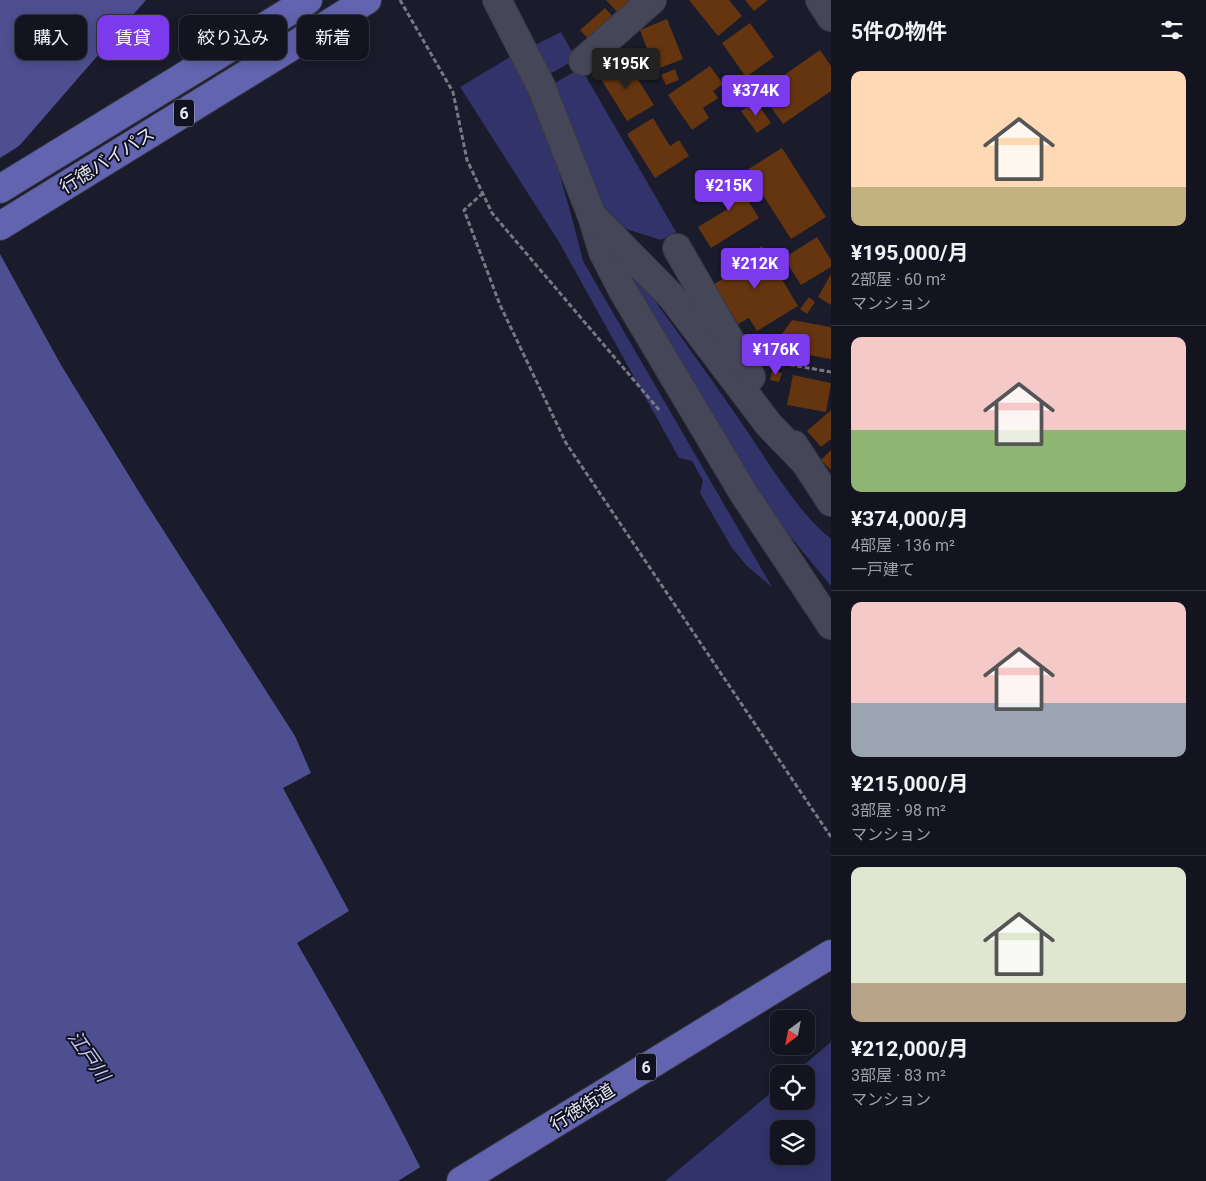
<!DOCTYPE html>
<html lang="ja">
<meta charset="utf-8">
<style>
:root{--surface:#141420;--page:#21212d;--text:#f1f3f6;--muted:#9d9ea5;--line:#33333e;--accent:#7c3aed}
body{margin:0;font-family:Roboto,"Noto Sans JP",sans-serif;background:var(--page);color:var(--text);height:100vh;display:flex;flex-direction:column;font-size:19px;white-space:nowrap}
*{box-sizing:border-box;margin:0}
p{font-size:16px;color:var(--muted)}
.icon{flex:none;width:28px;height:28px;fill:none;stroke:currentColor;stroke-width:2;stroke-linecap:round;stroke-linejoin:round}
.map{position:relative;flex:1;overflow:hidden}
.drawer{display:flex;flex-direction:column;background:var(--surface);width:375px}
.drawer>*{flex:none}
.guide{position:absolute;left:15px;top:15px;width:475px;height:45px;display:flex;gap:10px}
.needle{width:32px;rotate:212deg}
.buttons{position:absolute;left:770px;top:1010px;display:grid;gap:10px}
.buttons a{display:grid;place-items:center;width:45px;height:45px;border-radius:10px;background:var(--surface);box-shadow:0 2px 12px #0003,0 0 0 1px var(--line);font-size:25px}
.price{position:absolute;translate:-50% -42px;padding:0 11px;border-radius:5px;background:var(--accent);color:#fff;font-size:16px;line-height:32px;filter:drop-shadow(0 1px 2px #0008)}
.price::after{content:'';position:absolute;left:50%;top:30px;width:15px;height:11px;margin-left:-8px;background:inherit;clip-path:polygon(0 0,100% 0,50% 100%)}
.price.selected{background:#222;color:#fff}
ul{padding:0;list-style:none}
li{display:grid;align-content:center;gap:10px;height:265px;padding:0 20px}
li+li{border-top:1px solid var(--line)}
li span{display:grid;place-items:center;height:155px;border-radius:10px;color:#555}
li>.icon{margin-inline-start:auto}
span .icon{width:90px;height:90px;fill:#fffc;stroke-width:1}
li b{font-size:21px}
h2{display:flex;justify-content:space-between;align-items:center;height:60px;padding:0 20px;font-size:21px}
.tag{padding:0 18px;border-radius:10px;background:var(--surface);box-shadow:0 2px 12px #0003,0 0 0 1px var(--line);font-size:18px;line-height:45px}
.tag.selected{background:var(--accent);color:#fff}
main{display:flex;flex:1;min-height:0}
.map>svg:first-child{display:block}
.green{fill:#32336b;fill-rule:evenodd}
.water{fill:#4d4f90}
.pier{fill:#1a1b2b}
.building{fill:#64350f}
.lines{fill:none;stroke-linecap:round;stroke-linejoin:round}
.minor-casing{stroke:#373844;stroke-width:30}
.major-casing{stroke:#373844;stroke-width:30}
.path{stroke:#777886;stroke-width:3;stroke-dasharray:5 2.5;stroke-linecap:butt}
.minor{stroke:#454759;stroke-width:28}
.major{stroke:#6264b0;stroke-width:28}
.labels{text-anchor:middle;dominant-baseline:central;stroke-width:4;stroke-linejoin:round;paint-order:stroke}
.shield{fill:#111221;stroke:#a7a8b5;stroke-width:1}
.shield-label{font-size:16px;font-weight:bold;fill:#e7e9f4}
.street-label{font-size:18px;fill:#e7e9f4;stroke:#111221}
.water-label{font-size:19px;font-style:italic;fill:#c3c8ee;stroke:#111221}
</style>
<main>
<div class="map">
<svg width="831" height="1181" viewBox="0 0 831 1181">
<rect width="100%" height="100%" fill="#1a1b2b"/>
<g class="green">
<path d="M 561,32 L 576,59 L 548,75 L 535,45 Z"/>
<path d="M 515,54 C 545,120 566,191 583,261 L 772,587 L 747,566 L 732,548 L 700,493 L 703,481 L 692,461 L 679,458 L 559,242 L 460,87 Z"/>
<path d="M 581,68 L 676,232 L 661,240 L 604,222 L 553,84 Z"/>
<path d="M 615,247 C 659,306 702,365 743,425 C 768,461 797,512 831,539 L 831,586 L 770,512 L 661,336 Z"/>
<path d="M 831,1042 L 831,1181 L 665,1181 L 779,1086 L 779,1101 L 806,1101 L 806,1074 L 793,1074 ZM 779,1129 L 806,1129 L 806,1156 L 779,1156 Z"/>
</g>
<g class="water">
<path d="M 0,0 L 146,0 L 0,168 Z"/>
<path d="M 0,254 L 61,365 L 144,500 L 295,736 L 311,773 L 283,788 L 349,911 L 297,943 C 342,1021 387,1099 427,1181 L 0,1181 Z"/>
</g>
<g class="pier">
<path d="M 27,141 L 2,170 L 0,171 L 0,158 Z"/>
<path d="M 422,1166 L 429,1181 L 398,1181 Z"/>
</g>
<g class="building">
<path d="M 606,0 L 633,0 L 619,14 Z"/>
<path d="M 689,0 L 729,0 L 742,16 L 718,36 Z"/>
<path d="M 745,0 L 768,0 L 754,11 Z"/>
<path d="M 605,8 L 615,19 L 590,41 L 580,30 Z"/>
<path d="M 667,19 L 683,59 L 655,70 L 640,30 Z"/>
<path d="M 750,23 L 774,57 L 746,77 L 722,43 Z"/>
<path d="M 820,50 L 831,66 L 831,91 L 783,124 L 760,92 Z"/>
<path d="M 625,59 L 654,105 L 627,121 L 599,76 Z"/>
<path d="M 710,66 L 723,84 L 713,91 L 718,98 L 703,108 L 709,118 L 692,130 L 668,95 Z"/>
<path d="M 675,69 L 679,80 L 666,85 L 661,75 Z"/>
<path d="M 756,101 L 771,123 L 757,133 L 741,111 Z"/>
<path d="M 653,118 L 670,146 L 679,140 L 689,156 L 655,178 L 627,134 Z"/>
<path d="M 782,148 L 826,217 L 791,239 L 747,170 Z"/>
<path d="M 730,172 L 759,218 L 711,248 L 698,227 L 728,209 L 711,184 Z"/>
<path d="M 817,237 L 831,260 L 831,267 L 801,285 L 784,258 Z"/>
<path d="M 762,246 L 798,306 L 757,331 L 749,318 L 738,324 L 714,284 L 724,278 L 720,271 Z"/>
<path d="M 831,274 L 831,305 L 818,297 Z"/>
<path d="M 809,297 L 815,302 L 807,314 L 800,309 Z"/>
<path d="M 792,320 L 831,327 L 831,359 L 775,349 L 777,341 Z"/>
<path d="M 772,371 L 782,373 L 779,382 L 770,380 Z"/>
<path d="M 793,375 L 831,383 L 826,412 L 787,405 Z"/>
<path d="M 831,410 L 831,439 L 821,447 L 807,431 Z"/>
<path d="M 831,450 L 831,470 L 821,460 Z"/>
</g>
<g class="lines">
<defs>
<g id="minor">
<path d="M 497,0 L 541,86 L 592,216 L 603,252 L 623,291 L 744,494 L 831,625"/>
<path d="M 820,0 L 831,17"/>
<path d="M 583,61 L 652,0"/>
<path d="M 595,219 L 672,297 L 769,425 L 803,460"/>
<path d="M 677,248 L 751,377"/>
<path d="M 794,445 L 831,502"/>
</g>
<g id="major">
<path d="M 0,189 L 308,0"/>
<path d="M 0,226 L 367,0"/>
<path d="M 461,1181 L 831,954"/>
</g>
</defs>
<use href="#minor" class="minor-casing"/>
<use href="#major" class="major-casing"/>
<g class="path">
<path d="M 400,0 L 453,92 L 467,160 L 492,213 L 660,411"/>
<path d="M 483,193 L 464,210 L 500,305 L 566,443 L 831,837"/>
<path d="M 775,362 L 831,372"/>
</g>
<use href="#minor" class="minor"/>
<use href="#major" class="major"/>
</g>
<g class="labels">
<g class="shield">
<rect x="174" y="99.5" width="20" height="27" rx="4"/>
<rect x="636" y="1053.5" width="20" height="27" rx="4"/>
</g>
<g class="shield-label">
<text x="184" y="113">6</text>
<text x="646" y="1067">6</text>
</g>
<g class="street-label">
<text transform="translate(107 160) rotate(-32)">行徳バイパス</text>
<text transform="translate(582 1107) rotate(-32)">行徳街道</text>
</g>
<g class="water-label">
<text transform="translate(89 1056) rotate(55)">江戸川</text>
</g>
</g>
</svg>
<div class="buttons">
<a><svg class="needle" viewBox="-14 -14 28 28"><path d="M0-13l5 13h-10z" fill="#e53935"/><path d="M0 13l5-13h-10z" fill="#9d9ea5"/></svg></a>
<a><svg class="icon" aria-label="locate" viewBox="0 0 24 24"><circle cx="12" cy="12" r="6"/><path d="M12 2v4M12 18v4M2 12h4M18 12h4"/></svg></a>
<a><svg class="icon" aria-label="layers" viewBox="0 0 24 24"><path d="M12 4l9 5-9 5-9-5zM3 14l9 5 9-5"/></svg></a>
</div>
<b class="price selected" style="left:626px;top:90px">¥195K</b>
<b class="price" style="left:756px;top:117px">¥374K</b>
<b class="price" style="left:729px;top:212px">¥215K</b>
<b class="price" style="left:755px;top:290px">¥212K</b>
<b class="price" style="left:776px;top:376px">¥176K</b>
<div class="guide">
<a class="tag">購入</a>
<a class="tag selected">賃貸</a>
<a class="tag">絞り込み</a>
<a class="tag">新着</a>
</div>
</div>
<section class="drawer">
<h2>5件の物件<svg class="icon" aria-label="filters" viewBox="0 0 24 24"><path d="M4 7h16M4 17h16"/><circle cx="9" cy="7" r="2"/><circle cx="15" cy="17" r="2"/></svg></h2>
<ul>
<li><span style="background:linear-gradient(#ffd9b3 75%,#c2b280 0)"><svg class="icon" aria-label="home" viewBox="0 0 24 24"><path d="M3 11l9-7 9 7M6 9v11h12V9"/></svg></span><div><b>¥195,000/月</b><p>2部屋 · 60 m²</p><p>マンション</p></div></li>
<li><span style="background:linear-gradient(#f6c9c9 60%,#8fb573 0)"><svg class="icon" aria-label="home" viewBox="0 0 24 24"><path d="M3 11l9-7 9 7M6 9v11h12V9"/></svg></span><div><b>¥374,000/月</b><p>4部屋 · 136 m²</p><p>一戸建て</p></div></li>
<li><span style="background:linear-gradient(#f6c9c9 65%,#9aa5b1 0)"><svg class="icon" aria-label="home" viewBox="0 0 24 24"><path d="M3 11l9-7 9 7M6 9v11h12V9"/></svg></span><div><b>¥215,000/月</b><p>3部屋 · 98 m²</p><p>マンション</p></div></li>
<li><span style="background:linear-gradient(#dfe7d0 75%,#b9a48a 0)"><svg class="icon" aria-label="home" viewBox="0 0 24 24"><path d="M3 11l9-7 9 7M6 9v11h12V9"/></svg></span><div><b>¥212,000/月</b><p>3部屋 · 83 m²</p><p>マンション</p></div></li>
</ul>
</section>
</main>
